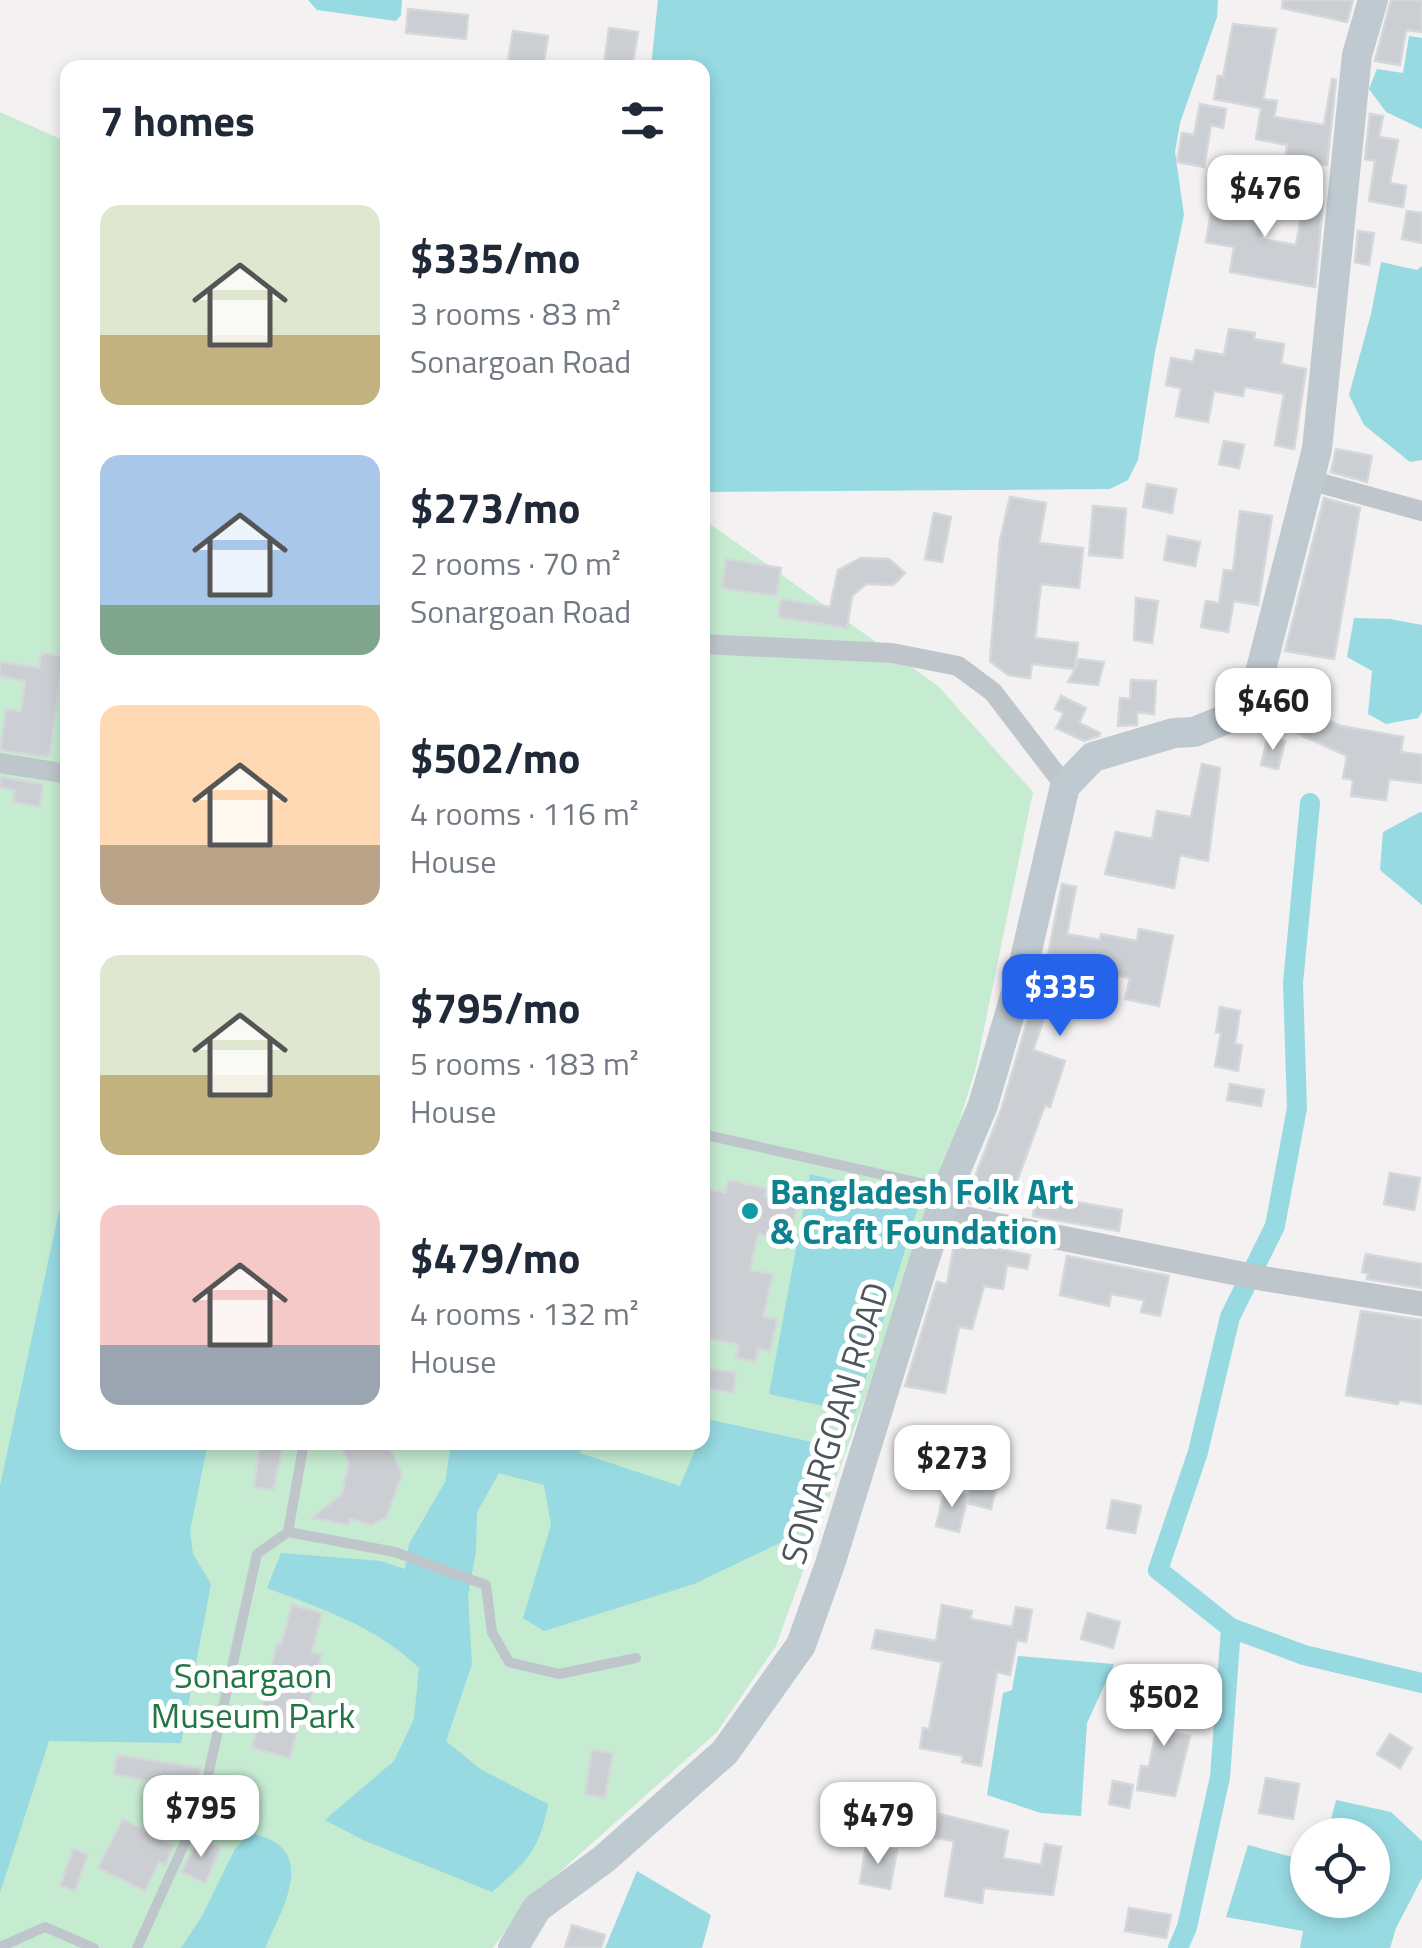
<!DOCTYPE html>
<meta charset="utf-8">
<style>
:root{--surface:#fff;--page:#f6f6f7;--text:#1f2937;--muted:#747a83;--accent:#2563eb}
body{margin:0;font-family:"Titillium Web",sans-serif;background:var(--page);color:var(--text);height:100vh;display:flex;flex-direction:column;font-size:38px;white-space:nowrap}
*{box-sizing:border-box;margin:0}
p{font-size:32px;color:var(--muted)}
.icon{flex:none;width:55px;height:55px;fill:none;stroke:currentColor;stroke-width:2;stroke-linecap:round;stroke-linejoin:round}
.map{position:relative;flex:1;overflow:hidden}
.details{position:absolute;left:60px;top:60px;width:650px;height:1390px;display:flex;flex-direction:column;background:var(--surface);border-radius:20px;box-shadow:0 5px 15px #0003}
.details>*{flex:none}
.buttons{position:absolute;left:1290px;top:1818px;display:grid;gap:20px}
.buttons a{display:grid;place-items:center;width:100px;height:100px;border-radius:50%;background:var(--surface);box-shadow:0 5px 15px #0003;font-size:50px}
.price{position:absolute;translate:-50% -85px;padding:0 22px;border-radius:20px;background:#fff;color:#222;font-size:32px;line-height:65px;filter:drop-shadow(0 2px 5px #0008)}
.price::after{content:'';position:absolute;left:50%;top:60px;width:30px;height:22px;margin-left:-15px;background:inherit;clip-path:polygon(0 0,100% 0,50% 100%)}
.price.current{background:var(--accent);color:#fff}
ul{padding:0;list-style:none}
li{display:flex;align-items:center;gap:30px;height:250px;padding:0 40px}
li span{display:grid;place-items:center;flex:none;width:280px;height:200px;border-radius:20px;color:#555}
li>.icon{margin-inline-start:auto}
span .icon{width:120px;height:120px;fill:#fffc;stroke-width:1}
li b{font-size:42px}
h2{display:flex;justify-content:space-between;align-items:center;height:120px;padding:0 40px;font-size:42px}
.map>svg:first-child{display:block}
.green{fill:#c5ebd0}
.water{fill:#97dae2}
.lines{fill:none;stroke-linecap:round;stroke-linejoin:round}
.canal{stroke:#97dae2;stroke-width:20}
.building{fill:#cbced2;stroke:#d5d8db;stroke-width:2.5}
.service{stroke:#bec6cc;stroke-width:10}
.minor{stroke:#bec6cc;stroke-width:20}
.tertiary{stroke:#bec6cc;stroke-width:25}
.secondary{stroke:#bfc9d0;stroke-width:30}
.culture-dot{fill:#0f9aa8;stroke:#fff;stroke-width:4}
.labels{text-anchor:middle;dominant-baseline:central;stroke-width:10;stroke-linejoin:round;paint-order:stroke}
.culture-label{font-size:35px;font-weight:bold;fill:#0d838f;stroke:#fff;text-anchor:start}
.street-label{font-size:35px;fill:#4b565c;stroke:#fff}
.park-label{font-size:35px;fill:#227644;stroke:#fff}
</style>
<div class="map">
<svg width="1422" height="1948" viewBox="0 0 1422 1948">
<rect width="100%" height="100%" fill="#f3f1f1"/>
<path class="green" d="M 0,112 L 67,142 L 68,1442 L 702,1442 L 703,519 L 938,686 L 1033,792 L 976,1067 L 930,1218 L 776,1646 L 717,1732 L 527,1901 L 493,1948 L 0,1948 Z"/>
<g class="water">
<path d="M 308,0 L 402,0 L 401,15 L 396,21 L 317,10 Z"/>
<path d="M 658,0 L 1218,0 L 1217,17 L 1180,123 L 1175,152 L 1184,215 L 1155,352 L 1138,460 L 1128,480 L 1110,489 L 703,492 L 702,68 L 651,67 Z"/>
<path d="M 1409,36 L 1422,38 L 1422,129 L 1386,112 L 1369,89 L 1377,69 L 1403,73 Z"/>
<path d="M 1381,262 L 1417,270 L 1422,266 L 1422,460 L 1410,462 L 1364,425 L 1349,395 L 1371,314 Z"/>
<path d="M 1354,618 L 1390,619 L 1422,625 L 1422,712 L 1418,718 L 1386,724 L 1368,714 L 1372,671 L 1347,657 Z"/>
<path d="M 1420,812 L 1422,813 L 1422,905 L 1380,870 L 1383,832 Z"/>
<path d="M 810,1174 L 920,1201 L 855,1413 L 769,1394 Z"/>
<path d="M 59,1211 L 68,1212 L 68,1442 L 208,1443 L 190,1531 L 193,1554 L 211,1584 L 181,1743 L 49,1741 L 0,1893 L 0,1486 Z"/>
<path d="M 707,1419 L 826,1445 L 792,1537 L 694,1584 L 544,1631 L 523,1618 L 551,1525 L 544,1485 L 499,1473 L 477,1512 L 476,1551 L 468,1595 L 472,1664 L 446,1741 L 480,1769 L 548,1804 C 539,1852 527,1861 492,1892 L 363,1840 L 325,1820 L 394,1761 L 414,1719 L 419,1668 C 375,1626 323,1609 267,1588 L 281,1553 L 381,1561 L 405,1569 L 409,1544 L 445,1482 L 451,1443 L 584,1443 L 580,1453 L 680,1486 L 698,1443 L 702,1442 Z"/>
<path d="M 1018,1656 L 1114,1664 L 1087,1723 L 1081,1816 L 1041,1813 L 987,1795 L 1003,1693 L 1012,1690 Z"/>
<path d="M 1336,1800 L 1391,1812 L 1422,1841 L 1422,1878 L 1396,1928 L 1390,1948 L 1300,1948 L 1303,1931 L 1226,1917 L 1248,1845 L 1307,1861 L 1308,1900 L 1372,1900 L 1372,1835 L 1327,1835 Z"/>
<path d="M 254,1834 C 319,1849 283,1907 265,1948 L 181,1948 L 202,1916 L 235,1849 L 245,1838 Z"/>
<path d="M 637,1871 L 711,1915 L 702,1948 L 605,1948 Z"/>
</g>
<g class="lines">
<g class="canal">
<path d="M 1231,1628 L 1304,1655 L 1422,1683"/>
<path d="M 1178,1948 L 1187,1927 L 1220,1777 L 1231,1628 L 1158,1570 L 1198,1452 L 1230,1317 L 1275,1226 L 1297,1108 L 1293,983 L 1310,803"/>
</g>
</g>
<g class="building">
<path d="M 1283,0 L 1353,0 L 1347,22 L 1282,8 Z"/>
<path d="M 1391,0 L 1422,0 L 1422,32 L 1406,30 L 1400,65 L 1375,61 Z"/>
<path d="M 408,9 L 468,15 L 466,39 L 406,33 Z"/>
<path d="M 1233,24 L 1276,29 L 1263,99 L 1277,101 L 1274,117 L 1324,125 L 1332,79 L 1336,80 L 1327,165 L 1320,164 L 1314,199 L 1285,194 L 1292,156 L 1286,155 L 1287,145 L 1256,139 L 1261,108 L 1214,99 L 1218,76 L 1223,77 Z"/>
<path d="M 609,28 L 638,32 L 632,68 L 604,65 Z"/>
<path d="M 513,31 L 548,36 L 543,68 L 507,68 Z"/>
<path d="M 1200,104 L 1226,109 L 1223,128 L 1211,125 L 1204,167 L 1177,162 L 1182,133 L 1194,135 Z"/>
<path d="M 1370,114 L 1383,116 L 1379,137 L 1398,140 L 1390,183 L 1406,186 L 1403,207 L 1369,201 L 1375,161 L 1365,159 Z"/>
<path d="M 1217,178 L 1240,182 L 1235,209 L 1265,214 L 1261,239 L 1296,245 L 1304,199 L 1323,202 L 1315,287 L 1230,272 L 1234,247 L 1206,242 Z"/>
<path d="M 1407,211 L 1422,213 L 1422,243 L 1402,239 Z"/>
<path d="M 1358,231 L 1374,233 L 1369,265 L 1355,262 Z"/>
<path d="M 1229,329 L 1255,333 L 1254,339 L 1284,344 L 1281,364 L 1306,369 L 1294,449 L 1275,445 L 1284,394 L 1245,387 L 1243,396 L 1214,391 L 1208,422 L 1176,416 L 1181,388 L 1166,385 L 1171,358 L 1193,362 L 1196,350 L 1224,355 Z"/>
<path d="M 1224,441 L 1244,445 L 1239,468 L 1219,464 Z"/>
<path d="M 1336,449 L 1372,456 L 1367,482 L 1331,472 Z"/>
<path d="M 1147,484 L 1176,489 L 1172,513 L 1143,507 Z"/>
<path d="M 1010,497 L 1046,503 L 1039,543 L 1083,548 L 1079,588 L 1041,584 L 1035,638 L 1078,643 L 1075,668 L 1079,659 L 1104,662 L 1098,685 L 1068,682 L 1075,669 L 1032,664 L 1030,678 L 1008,675 L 990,661 L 1000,540 Z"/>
<path d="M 1324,498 L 1360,508 L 1334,659 L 1285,651 Z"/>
<path d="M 1093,506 L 1126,509 L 1122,558 L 1089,555 Z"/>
<path d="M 1240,511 L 1272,516 L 1258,605 L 1234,601 L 1228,632 L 1201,627 L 1206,601 L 1219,603 L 1224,570 L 1233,571 Z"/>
<path d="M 934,513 L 951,517 L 942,562 L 925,559 Z"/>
<path d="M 1168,536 L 1200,542 L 1195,566 L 1164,560 Z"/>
<path d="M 861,558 L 889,559 L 905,573 L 893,585 L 866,584 L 852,596 L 847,628 L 778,617 L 781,599 L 830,607 L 838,570 Z"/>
<path d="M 726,559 L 781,568 L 776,596 L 722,588 Z"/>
<path d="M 1136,598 L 1158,601 L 1152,643 L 1134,640 Z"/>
<path d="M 42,653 L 63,656 L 50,753 L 47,757 L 0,750 L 6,709 L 21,711 L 25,681 L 0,676 L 0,662 L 39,668 Z"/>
<path d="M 1131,680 L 1156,681 L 1154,714 L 1137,712 L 1137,725 L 1118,726 L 1120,698 L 1130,699 Z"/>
<path d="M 1061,696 L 1086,708 L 1079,723 L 1100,733 L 1099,736 L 1084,741 L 1056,728 L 1064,713 L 1055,709 Z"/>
<path d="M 1302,709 L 1341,726 L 1403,737 L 1401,752 L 1422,755 L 1422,783 L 1389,779 L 1386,800 L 1351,796 L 1353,780 L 1343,778 L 1347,756 L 1292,731 Z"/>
<path d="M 1268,736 L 1285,741 L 1278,769 L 1261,765 Z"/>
<path d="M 1202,764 L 1220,768 L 1208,861 L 1180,855 L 1174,888 L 1105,874 L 1116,832 L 1152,839 L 1157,811 L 1191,817 Z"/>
<path d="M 0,777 L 43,784 L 40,807 L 13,802 L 15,790 L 0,788 Z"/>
<path d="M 1062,884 L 1076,887 L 1067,934 L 1100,940 L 1101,934 L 1137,941 L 1139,929 L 1173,936 L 1159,1006 L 1125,999 L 1130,978 L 1068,966 L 1066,977 L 1059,976 L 1033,1050 L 1065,1061 L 1050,1107 L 1045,1105 L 1014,1189 L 1002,1184 L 992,1208 L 965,1202 L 1001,1110 L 1038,985 L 1042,986 Z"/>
<path d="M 1220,1007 L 1240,1011 L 1235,1044 L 1242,1045 L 1238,1071 L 1215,1066 L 1221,1033 L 1216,1032 Z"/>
<path d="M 1230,1084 L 1264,1090 L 1261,1106 L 1227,1100 Z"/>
<path d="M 1390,1173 L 1420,1178 L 1414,1210 L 1384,1204 Z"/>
<path d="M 729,1180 L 767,1189 L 765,1196 L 798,1203 L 790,1234 L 776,1231 L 774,1238 L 758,1234 L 750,1270 L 773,1274 L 763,1317 L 777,1319 L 770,1351 L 758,1349 L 755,1362 L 736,1358 L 739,1345 L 702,1337 L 702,1218 L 709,1189 L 725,1193 Z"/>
<path d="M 1036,1195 L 1122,1210 L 1119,1231 L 1033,1216 Z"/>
<path d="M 955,1240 L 1030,1255 L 1027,1269 L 1007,1265 L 1003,1289 L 984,1286 L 972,1329 L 959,1327 L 945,1393 L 905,1386 L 937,1282 L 947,1284 Z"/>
<path d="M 1366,1254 L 1422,1264 L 1422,1288 L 1367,1279 L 1368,1273 L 1362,1272 Z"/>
<path d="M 1067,1256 L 1169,1276 L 1160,1316 L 1141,1312 L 1144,1300 L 1111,1294 L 1109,1306 L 1060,1295 Z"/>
<path d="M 1361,1311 L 1422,1320 L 1422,1404 L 1399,1400 L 1398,1404 L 1346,1395 Z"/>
<path d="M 702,1367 L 736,1373 L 733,1393 L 702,1387 Z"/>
<path d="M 260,1442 L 284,1442 L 273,1490 L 254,1487 Z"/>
<path d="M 338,1442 L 390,1447 L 402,1474 L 386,1518 L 371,1525 L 350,1519 L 349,1525 L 312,1518 L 342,1494 L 349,1463 Z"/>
<path d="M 973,1478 L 997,1484 L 991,1509 L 967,1503 Z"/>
<path d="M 945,1489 L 968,1495 L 959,1532 L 936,1526 Z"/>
<path d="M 1112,1500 L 1141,1506 L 1135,1533 L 1107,1528 Z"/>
<path d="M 292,1605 L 322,1613 L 312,1652 L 322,1655 L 304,1724 L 299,1722 L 290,1758 L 252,1748 L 277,1643 L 281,1645 Z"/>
<path d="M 942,1605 L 972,1611 L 970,1619 L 1012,1627 L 1016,1607 L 1032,1610 L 1026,1642 L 1017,1640 L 1010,1675 L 997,1672 L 981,1766 L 962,1762 L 963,1756 L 920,1748 L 923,1728 L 929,1729 L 942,1662 L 872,1648 L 876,1630 L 936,1641 Z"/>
<path d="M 1088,1613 L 1120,1622 L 1113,1648 L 1081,1639 Z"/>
<path d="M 1146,1695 L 1179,1701 L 1173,1733 L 1190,1736 L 1175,1796 L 1137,1790 L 1141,1766 L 1149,1767 L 1158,1720 L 1142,1717 Z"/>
<path d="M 1390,1734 L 1412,1748 L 1400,1768 L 1377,1754 Z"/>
<path d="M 592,1750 L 613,1753 L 605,1798 L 585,1794 Z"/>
<path d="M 117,1755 L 201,1768 L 196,1791 L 114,1774 Z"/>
<path d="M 1266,1778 L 1299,1784 L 1293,1819 L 1259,1813 Z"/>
<path d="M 1113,1781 L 1133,1785 L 1129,1808 L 1109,1804 Z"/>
<path d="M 939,1814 L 1008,1831 L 1003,1858 L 1041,1865 L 1045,1844 L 1061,1847 L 1053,1895 L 984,1888 L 982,1903 L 945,1896 L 954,1841 L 935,1838 Z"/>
<path d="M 123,1819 L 174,1845 L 165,1865 L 159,1862 L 145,1891 L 98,1868 Z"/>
<path d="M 199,1838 L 221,1847 L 205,1883 L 181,1872 Z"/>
<path d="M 866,1845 L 897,1850 L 890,1889 L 860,1883 Z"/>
<path d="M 73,1849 L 88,1854 L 75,1891 L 60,1886 Z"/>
<path d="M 1129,1908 L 1171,1915 L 1166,1938 L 1125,1931 Z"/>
<path d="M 572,1925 L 605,1935 L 601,1948 L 565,1948 Z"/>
</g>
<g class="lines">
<g class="service">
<path d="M 702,1134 L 942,1188"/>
<path d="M 288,1532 L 395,1552 L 486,1585 L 492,1632 L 509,1662 L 559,1674 L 636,1658"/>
<path d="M 0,1947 L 45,1927 L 94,1948"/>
<path d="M 137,1948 L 201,1807 L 257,1554 L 288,1532 L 304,1442"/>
</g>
<g class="minor">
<path d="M 1309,480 L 1422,511"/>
<path d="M 702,644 L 892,653 L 958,666 L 993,692 L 1065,786"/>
<path d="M 0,763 L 68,774"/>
</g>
<path class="tertiary" d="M 941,1214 L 1266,1279 L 1422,1304"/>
<path class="secondary" d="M 513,1948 L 537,1908 L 604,1859 L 725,1752 L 801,1645 L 830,1564 L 923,1264 L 948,1189 L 983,1105 L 1021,976 L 1065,786 L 1093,757 L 1174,733 L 1194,732 L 1239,714 L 1253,701 L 1317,449 L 1357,55 L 1373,0"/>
</g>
<circle class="culture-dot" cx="750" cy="1211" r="10"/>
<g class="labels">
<g class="culture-label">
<text x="770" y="1191">Bangladesh Folk Art<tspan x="770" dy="40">&amp; Craft Foundation</tspan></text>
</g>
<g class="street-label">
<text transform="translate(834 1423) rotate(-73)">SONARGOAN ROAD</text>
</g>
<g class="park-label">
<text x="253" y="1675">Sonargaon<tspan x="253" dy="40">Museum Park</tspan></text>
</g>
</g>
</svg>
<div class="buttons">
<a><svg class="icon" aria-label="locate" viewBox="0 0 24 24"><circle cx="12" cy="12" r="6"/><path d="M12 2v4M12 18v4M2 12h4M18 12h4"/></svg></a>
</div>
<b class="price" style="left:1265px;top:240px">$476</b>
<b class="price" style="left:1273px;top:753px">$460</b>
<b class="price current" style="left:1060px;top:1039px">$335</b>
<b class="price" style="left:952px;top:1510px">$273</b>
<b class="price" style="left:1164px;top:1749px">$502</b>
<b class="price" style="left:201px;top:1860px">$795</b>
<b class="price" style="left:878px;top:1867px">$479</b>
<section class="details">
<h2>7 homes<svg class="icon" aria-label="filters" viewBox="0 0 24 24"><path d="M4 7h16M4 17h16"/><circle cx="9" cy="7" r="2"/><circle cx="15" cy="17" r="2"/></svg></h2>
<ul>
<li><span style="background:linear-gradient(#dfe7d0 65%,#c2b280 0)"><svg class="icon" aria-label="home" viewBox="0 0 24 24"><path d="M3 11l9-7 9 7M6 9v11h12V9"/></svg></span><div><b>$335/mo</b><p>3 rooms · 83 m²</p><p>Sonargoan Road</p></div></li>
<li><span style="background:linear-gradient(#a9c7e8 75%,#7fa58c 0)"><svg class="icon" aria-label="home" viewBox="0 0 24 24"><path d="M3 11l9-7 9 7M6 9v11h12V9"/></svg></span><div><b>$273/mo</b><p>2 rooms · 70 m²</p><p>Sonargoan Road</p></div></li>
<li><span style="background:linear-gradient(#ffd9b3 70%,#b9a48a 0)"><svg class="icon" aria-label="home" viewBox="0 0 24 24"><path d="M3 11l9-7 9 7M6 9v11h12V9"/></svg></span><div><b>$502/mo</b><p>4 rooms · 116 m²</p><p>House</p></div></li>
<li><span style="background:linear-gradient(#dfe7d0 60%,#c2b280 0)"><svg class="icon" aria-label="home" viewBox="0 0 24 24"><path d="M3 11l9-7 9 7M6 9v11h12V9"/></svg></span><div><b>$795/mo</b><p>5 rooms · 183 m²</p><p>House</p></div></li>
<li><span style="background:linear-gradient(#f6c9c9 70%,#9aa5b1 0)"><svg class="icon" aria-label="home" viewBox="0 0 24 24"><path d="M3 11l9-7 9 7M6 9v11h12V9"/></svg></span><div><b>$479/mo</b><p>4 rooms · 132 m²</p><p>House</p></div></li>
</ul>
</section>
</div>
